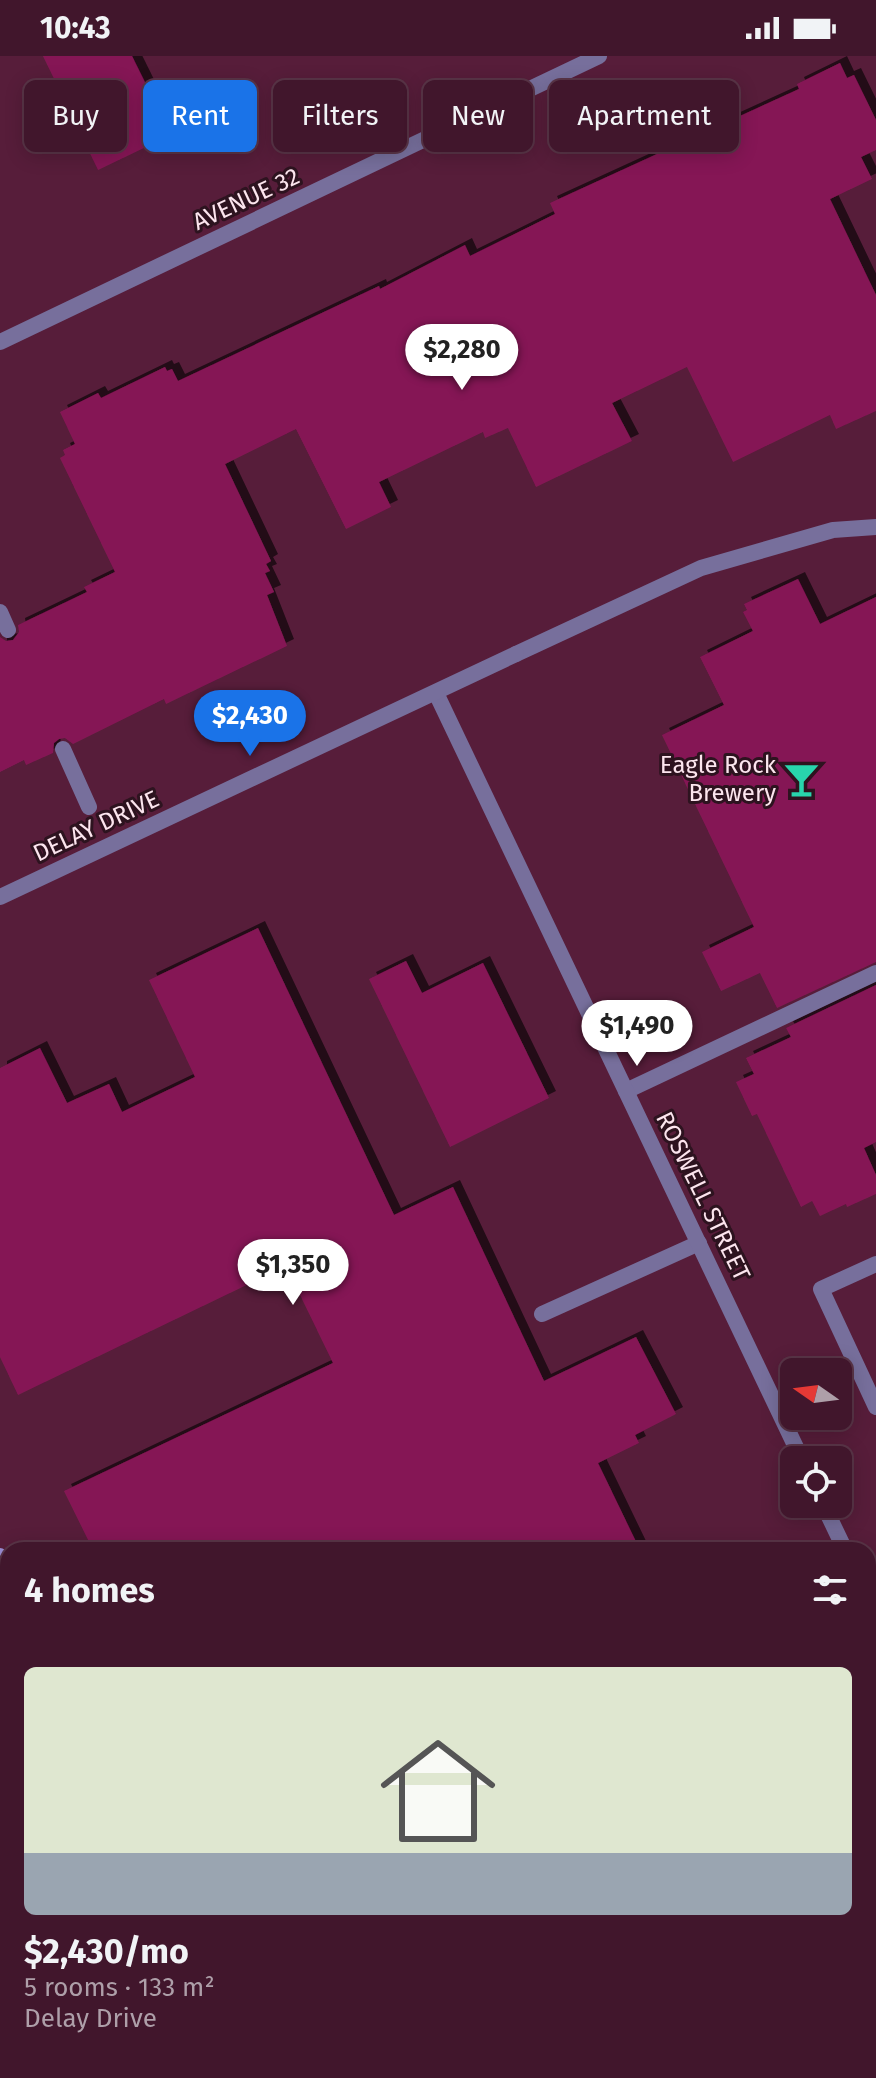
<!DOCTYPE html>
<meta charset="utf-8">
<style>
:root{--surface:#41162c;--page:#4c2338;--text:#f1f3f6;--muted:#ae9fa9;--line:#5a3548;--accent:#1a73e8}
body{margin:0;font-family:"Fira Sans",sans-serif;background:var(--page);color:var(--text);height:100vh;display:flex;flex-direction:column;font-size:30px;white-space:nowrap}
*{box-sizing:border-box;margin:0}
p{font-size:26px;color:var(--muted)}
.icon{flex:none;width:44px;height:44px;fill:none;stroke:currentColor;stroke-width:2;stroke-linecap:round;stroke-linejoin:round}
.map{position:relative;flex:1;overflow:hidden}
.drawer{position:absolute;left:0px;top:1486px;width:876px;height:536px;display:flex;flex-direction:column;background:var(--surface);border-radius:24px 24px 0 0;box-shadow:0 4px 20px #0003,0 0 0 2px var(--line)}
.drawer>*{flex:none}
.banner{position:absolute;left:24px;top:24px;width:828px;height:72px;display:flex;gap:16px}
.needle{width:52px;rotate:284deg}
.controls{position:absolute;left:780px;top:1302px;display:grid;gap:16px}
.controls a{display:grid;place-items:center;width:72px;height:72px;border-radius:12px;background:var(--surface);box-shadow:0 4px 20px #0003,0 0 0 2px var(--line);font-size:40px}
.price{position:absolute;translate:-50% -68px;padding:0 18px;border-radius:28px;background:#fff;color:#222;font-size:26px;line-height:52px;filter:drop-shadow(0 2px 4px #0008)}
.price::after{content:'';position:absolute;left:50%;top:48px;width:24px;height:18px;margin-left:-12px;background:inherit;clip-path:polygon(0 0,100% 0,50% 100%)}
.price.on{background:var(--accent);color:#fff}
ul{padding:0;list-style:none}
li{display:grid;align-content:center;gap:16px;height:424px;padding:0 24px}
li+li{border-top:2px solid var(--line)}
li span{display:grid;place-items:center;height:248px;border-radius:12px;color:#555}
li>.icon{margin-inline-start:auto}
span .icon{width:144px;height:144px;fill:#fffc;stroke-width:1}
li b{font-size:34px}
h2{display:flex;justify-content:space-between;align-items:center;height:96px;padding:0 24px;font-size:34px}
.pill{padding:0 28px;border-radius:12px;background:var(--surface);box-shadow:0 4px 20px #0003,0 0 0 2px var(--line);font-size:28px;line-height:72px}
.pill.on{background:var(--accent);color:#fff}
.status{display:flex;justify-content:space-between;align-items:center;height:56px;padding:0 40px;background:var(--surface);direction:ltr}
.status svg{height:22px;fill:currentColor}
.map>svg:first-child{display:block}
.built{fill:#662645}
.building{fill:#851755;filter:url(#shadow)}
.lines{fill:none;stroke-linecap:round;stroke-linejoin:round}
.service{stroke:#776f9c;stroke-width:16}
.minor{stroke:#776f9c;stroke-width:16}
.secondary{stroke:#9c8ed6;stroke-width:16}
.labels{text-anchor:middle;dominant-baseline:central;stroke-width:6;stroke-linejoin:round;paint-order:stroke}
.street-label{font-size:24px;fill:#fce5ee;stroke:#2d131f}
.poi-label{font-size:24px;fill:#fce5ee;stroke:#2d131f;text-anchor:end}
</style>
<div class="status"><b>10:43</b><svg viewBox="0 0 49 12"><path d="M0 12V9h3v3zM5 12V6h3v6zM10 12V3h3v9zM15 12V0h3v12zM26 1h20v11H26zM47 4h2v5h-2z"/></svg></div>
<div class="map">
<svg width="876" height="2022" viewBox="0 0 876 2022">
<defs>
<filter id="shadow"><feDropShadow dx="7" dy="-7" stdDeviation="0" flood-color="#0009"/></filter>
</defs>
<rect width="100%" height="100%" fill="#571d3a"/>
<g class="built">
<path d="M 868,1710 L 876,1729 L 876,1957 L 868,1960 Z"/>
<path d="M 8,1884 L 8,2014 L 164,2014 L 167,2022 L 0,2022 L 0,1888 Z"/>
<path d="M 329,2014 L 753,2014 L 736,2022 L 332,2022 Z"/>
</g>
<g class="building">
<path d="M 43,0 L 132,0 L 171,79 L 98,114 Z"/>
<path d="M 840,7 L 847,22 L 854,19 L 876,64 L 876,94 L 861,101 L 872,123 L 830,143 L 876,239 L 876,355 L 836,373 L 830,359 L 733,406 L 687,311 L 612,347 L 632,385 L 536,431 L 508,372 L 485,382 L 483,376 L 379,426 L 391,451 L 346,473 L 296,373 L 225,408 L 271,505 L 266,508 L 270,515 L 265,517 L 274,536 L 267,539 L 287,590 L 166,648 L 164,643 L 73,688 L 65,682 L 59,683 L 54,687 L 53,697 L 26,709 L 24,704 L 0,716 L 0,581 L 6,585 L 13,584 L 19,576 L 18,569 L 87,536 L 84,531 L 115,516 L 60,402 L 65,399 L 63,394 L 75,388 L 60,356 L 98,337 L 101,342 L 165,311 L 167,315 L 172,313 L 178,325 L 379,230 L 380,233 L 465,189 L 470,200 L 555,158 L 550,147 L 799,33 L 797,28 Z"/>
<path d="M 798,523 L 820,568 L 876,541 L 876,906 L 777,952 L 760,917 L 721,935 L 702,896 L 754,871 L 662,679 L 724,649 L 700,601 L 753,575 L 743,556 L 747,554 L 744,548 Z"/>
<path d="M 258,872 L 394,1159 L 453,1131 L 544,1325 L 636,1281 L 676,1358 L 635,1379 L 639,1387 L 598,1407 L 640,1494 L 93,1494 L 64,1435 L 333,1307 L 286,1210 L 18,1339 L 0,1301 L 0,1012 L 40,992 L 67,1047 L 109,1028 L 122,1056 L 195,1021 L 149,924 Z"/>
<path d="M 406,905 L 422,937 L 483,907 L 549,1042 L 450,1091 L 369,923 Z"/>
<path d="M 876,929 L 876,1086 L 864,1092 L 876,1119 L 876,1138 L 847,1151 L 846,1148 L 820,1160 L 812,1145 L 801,1151 L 757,1058 L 752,1060 L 736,1026 L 754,1018 L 746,1002 L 791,981 L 786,972 Z"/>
</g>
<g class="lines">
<g class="service">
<path d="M 0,556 L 8,574"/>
<path d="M 516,598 L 701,512 L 833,474 L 876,471"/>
<path d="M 63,693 L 89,751"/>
<path d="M 626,1035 L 876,917"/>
<path d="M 876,1208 L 821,1233 L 876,1351"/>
<path d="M 542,1258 L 699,1187"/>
<path d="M 868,1862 L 876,1880"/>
<path d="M 868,1942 L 876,1938"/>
<path d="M 333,2014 L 337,2022"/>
<path d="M 755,2014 L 758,2022"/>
<path d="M 707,2022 L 723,2014"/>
</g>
<g class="minor">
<path d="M 0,286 L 599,0"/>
<path d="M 436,637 L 802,1404"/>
<path d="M 0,841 L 516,598"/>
<path d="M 823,1448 L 845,1494"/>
<path d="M 868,1543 L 876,1560"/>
</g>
<g class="secondary">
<path d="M 0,1500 L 8,1516"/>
<path d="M 254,2014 L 258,2022"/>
</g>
</g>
<defs>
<symbol id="bar-bare" viewBox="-9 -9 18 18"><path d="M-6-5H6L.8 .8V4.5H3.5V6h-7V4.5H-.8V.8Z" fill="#28d5ad" stroke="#2d131f" stroke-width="2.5" paint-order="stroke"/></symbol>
</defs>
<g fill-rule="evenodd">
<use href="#bar-bare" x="776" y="698" width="51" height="51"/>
</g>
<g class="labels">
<g class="street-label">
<text transform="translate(246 143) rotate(-25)">AVENUE 32</text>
<text transform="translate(96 770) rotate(-25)">DELAY DRIVE</text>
<text transform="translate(703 1140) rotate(64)">ROSWELL STREET</text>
</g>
<g class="poi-label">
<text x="776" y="709">Eagle Rock<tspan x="776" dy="28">Brewery</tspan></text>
</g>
</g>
</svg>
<div class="controls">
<a><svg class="needle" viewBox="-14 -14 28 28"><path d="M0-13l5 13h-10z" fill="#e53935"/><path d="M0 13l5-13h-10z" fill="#ae9fa9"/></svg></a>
<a><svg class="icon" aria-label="locate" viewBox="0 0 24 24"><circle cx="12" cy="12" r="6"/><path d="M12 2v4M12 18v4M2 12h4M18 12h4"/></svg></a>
</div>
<b class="price" style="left:462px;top:336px">$2,280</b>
<b class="price on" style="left:250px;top:702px">$2,430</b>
<b class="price" style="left:637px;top:1012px">$1,490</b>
<b class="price" style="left:293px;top:1251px">$1,350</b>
<div class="banner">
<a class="pill">Buy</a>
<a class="pill on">Rent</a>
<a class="pill">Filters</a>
<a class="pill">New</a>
<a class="pill">Apartment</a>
</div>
<section class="drawer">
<h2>4 homes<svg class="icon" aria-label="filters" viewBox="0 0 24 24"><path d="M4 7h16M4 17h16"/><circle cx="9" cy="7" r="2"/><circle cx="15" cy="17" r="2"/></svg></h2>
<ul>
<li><span style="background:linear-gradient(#dfe7d0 75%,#9aa5b1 0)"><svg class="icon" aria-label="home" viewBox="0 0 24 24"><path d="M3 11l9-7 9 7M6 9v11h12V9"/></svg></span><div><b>$2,430/mo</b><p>5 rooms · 133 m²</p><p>Delay Drive</p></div></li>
</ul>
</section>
</div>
